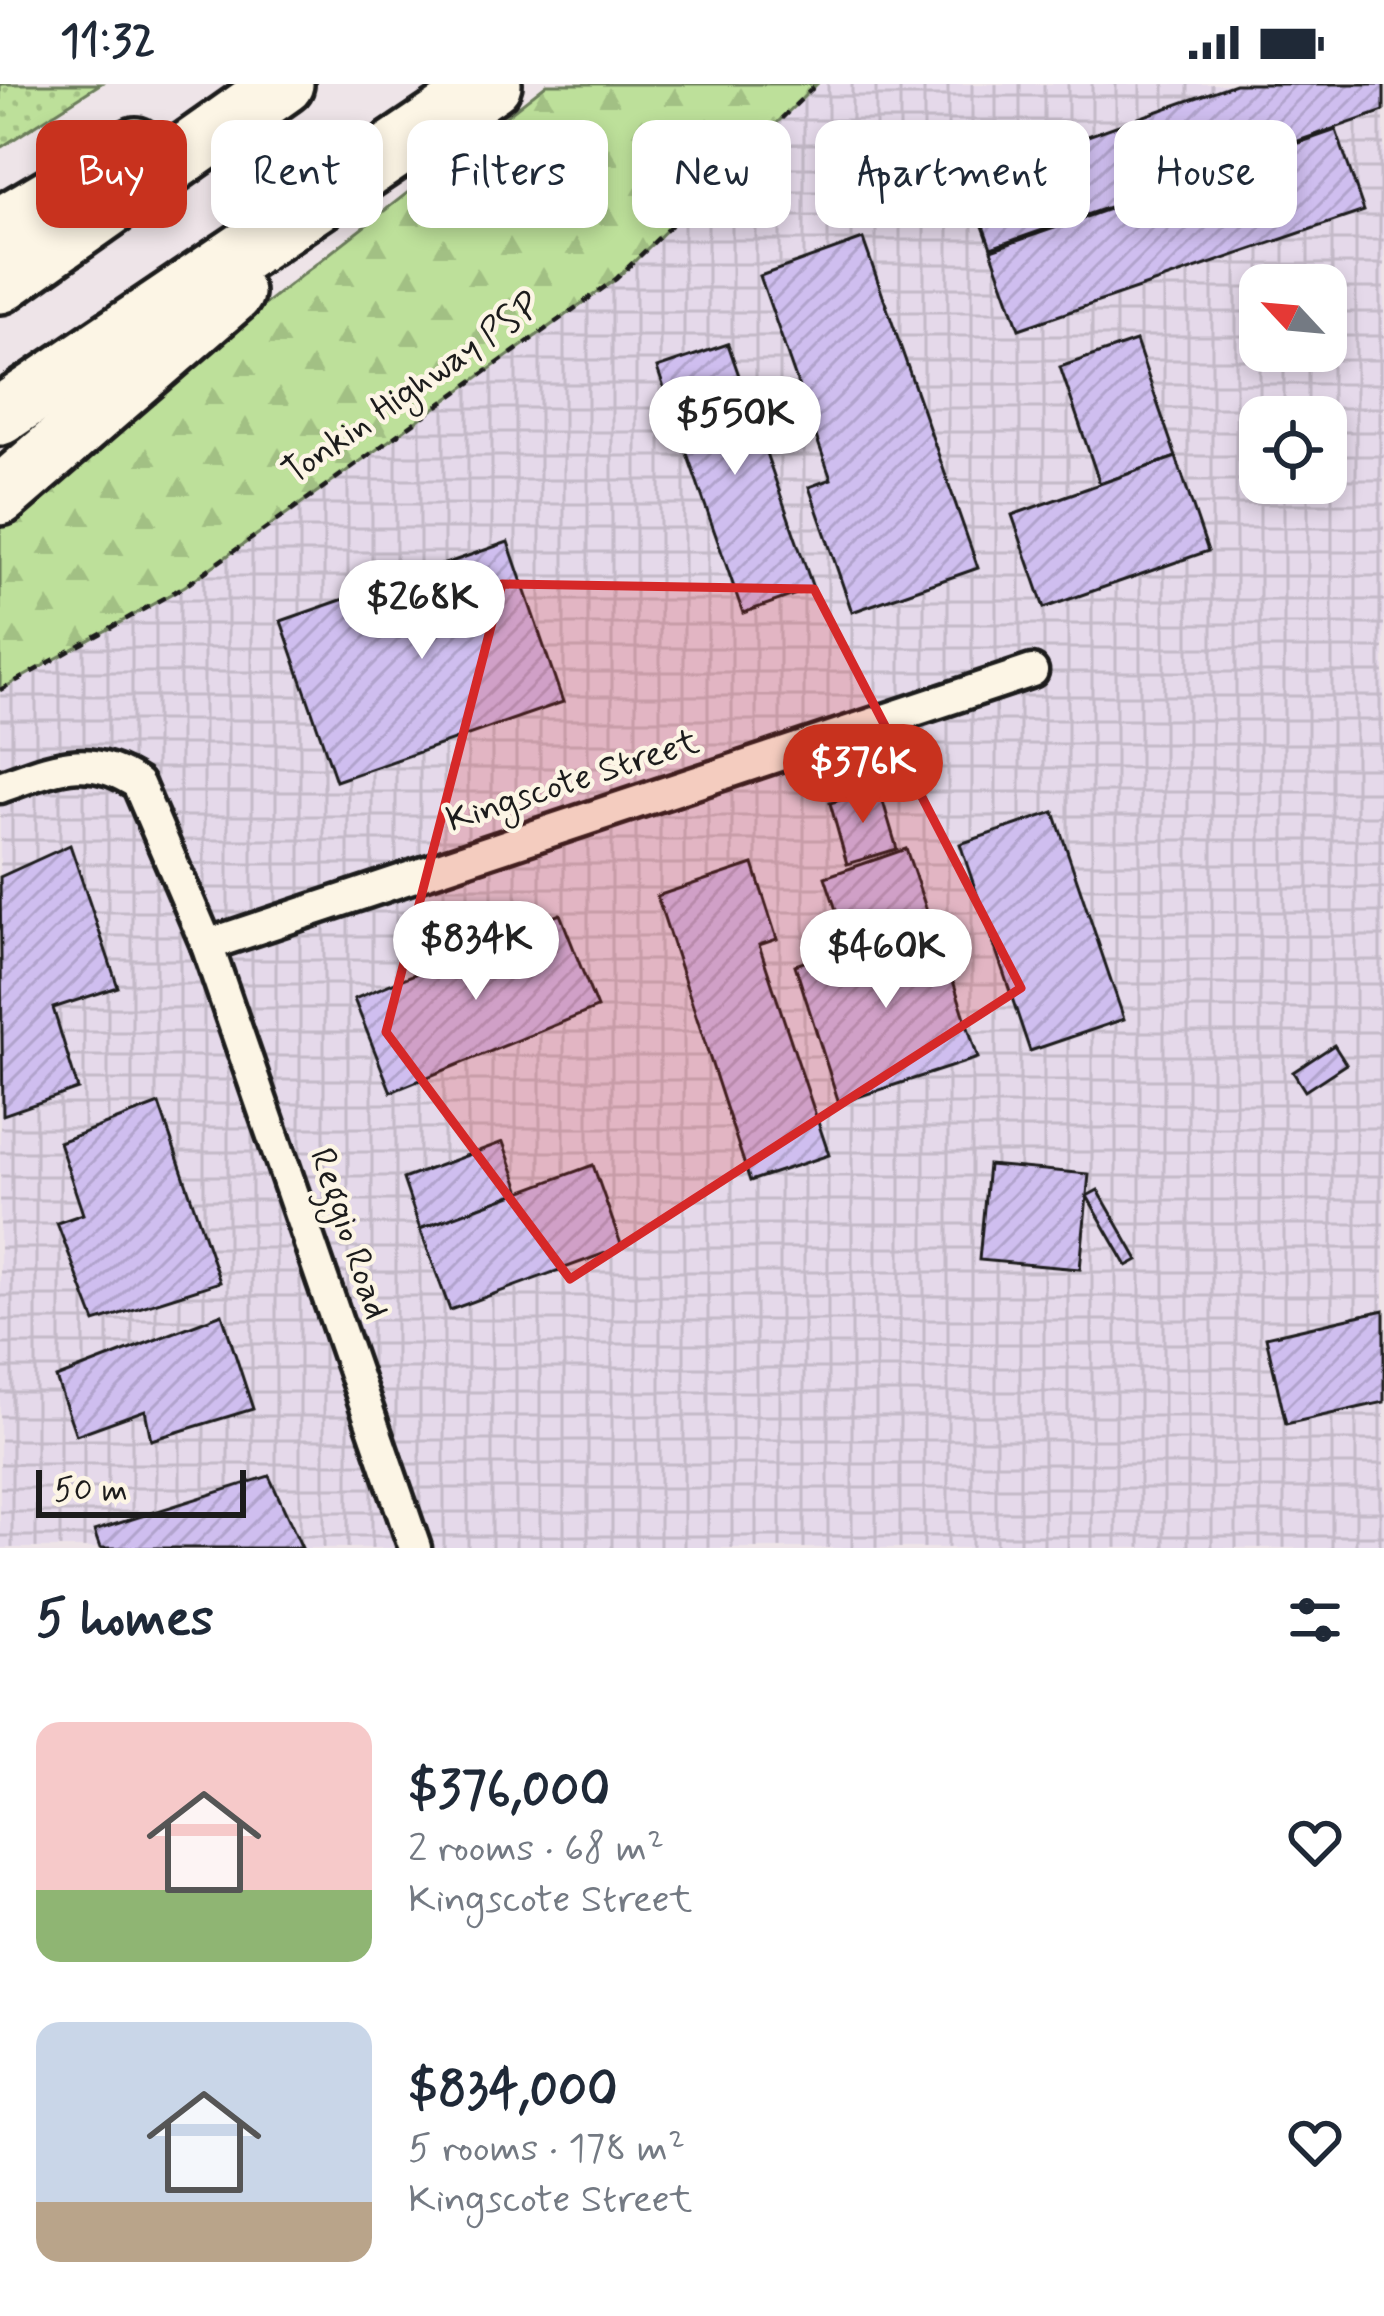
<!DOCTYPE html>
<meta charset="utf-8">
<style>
:root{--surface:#fff;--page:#f6f6f7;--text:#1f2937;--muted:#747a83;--accent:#c8321e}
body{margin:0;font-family:Mynerve,sans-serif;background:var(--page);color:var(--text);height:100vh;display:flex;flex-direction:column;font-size:45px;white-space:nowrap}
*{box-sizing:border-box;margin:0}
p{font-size:39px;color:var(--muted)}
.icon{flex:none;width:66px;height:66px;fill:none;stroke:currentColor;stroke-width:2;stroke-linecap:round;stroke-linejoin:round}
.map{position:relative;height:1464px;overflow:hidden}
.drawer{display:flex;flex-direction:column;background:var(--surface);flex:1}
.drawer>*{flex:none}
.guide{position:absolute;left:36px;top:36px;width:1314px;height:108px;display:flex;gap:24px}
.needle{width:78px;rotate:296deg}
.controls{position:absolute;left:1239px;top:180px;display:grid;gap:24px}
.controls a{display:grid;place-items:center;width:108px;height:108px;border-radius:24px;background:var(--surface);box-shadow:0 6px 18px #0003;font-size:60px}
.scale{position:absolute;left:36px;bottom:30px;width:210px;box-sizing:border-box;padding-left:12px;border:6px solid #1c1c1c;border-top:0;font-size:33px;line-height:42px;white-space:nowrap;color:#1c1c1c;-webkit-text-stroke:9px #fcf5e5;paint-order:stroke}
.price{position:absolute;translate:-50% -102px;padding:0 27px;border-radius:42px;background:#fff;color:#222;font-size:39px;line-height:78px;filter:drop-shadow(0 3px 6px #0008)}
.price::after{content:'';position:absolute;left:50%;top:72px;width:36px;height:27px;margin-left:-18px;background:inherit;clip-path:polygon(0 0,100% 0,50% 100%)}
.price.selected{background:var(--accent);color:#fff}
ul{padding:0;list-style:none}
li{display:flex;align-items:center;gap:36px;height:300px;padding:0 36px}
li span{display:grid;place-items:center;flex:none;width:336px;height:240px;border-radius:24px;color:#555}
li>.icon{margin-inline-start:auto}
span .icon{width:144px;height:144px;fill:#fffc;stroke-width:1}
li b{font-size:51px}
h2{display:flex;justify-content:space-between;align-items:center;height:144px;padding:0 36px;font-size:51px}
.pill{padding:0 42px;border-radius:24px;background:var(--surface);box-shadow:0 6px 18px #0003;font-size:42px;line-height:108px}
.pill.selected{background:var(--accent);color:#fff}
.status{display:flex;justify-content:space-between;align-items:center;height:84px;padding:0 60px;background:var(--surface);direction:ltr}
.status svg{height:33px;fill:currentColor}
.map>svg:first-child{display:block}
.industrial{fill:url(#industrial-grid);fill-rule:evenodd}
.forest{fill:url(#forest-firs);stroke:#6c7e5b;stroke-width:3}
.park{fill:url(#park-dots);stroke:#6c7e5b;stroke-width:3}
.building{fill:url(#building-hatch);stroke:#1c1c1c;stroke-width:3}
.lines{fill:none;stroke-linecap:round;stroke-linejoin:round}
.minor-casing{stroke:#1c1c1c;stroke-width:39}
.motorway-casing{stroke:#1c1c1c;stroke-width:66}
.path{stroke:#1c1c1c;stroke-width:4.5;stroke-dasharray:9 9;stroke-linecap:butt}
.minor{stroke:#fcf5e5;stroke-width:30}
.motorway{stroke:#fcf5e5;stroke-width:57}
.marked{fill:#d62828;fill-opacity:0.2;stroke:#d62828;stroke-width:9;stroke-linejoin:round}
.labels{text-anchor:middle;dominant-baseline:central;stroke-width:9;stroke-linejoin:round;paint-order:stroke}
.street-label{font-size:36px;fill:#1c1c1c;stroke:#fcf5e5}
</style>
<div class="status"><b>11:32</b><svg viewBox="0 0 49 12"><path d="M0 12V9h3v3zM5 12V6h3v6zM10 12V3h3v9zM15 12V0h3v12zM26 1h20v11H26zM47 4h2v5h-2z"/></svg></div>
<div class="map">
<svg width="1384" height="1464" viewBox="0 0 1384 1464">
<defs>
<pattern id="industrial-grid" width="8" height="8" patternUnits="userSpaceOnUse" patternTransform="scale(3)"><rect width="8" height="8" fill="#e5d9ea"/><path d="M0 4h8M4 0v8" fill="none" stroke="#c4bac8"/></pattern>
<pattern id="forest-firs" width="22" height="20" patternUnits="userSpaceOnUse" patternTransform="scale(3)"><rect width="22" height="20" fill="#bde09a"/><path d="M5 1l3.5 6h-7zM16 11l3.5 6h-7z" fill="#a2c084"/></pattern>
<pattern id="park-dots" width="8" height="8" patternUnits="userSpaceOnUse" patternTransform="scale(3)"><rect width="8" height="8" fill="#bde09a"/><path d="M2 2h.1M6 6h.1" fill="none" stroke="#a2c084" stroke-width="1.8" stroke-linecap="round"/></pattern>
<pattern id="building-hatch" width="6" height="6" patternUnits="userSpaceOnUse" patternTransform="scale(3)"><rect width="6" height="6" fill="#cfbeef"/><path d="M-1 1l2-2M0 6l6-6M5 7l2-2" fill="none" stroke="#b1a3cc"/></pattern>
</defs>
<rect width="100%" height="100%" fill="#eee4e8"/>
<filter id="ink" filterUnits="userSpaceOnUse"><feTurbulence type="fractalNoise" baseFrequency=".00833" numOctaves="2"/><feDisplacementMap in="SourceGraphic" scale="24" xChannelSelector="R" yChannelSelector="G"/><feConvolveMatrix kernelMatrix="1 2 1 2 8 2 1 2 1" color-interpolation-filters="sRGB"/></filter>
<g filter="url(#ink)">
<path class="industrial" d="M 820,0 L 1384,0 L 1384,1464 L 0,1464 L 0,513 ZM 1260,201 L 1326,201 L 1326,267 L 1260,267 ZM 1260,333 L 1326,333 L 1326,399 L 1260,399 Z"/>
<path class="forest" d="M 547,0 L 817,0 L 616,195 L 185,502 L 0,606 L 0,436 L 243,237 Z"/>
<path class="park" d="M 0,0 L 100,0 L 0,64 Z"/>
<g class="building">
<path d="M 1235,0 L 1384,0 L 1384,27 L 991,164 L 966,95 Z"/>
<path d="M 1336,46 L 1364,127 L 1019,245 L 991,166 Z"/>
<path d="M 863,155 L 978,484 L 852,528 L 809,403 L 831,395 L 760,192 Z"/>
<path d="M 1136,257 L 1176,373 L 1100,400 L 1060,283 Z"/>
<path d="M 728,260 L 813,504 L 743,529 L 657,284 Z"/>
<path d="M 1176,373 L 1208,467 L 1044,524 L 1012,431 Z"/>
<path d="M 508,458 L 563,618 L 336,697 L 281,537 Z"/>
<path d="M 879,704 L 897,765 L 847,780 L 830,719 Z"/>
<path d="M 1054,728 L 1124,935 L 1030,967 L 960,760 Z"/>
<path d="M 70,761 L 118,903 L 53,924 L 78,1005 L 3,1031 L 0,793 Z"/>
<path d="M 906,765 L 927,827 L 846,856 L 825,793 Z"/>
<path d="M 753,780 L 777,855 L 759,861 L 829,1071 L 750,1097 L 657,812 Z"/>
<path d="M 560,830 L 597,924 L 391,1008 L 354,915 Z"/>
<path d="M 933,835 L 978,974 L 839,1019 L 795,881 Z"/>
<path d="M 1334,961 L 1346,980 L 1305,1007 L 1293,988 Z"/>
<path d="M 159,1020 L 220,1198 L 95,1238 L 57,1139 L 83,1130 L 59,1058 Z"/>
<path d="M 503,1058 L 521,1108 L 420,1145 L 403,1095 Z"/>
<path d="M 593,1081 L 622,1163 L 450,1226 L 420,1145 Z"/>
<path d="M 988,1081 L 1089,1090 L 1080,1185 L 979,1176 Z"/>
<path d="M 1098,1106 L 1138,1176 L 1127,1182 L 1087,1112 Z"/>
<path d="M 1384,1226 L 1384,1318 L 1286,1340 L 1266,1253 Z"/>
<path d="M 222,1230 L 253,1325 L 151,1356 L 145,1326 L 76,1351 L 56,1294 Z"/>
<path d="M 269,1392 L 302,1464 L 100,1464 L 94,1447 Z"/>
</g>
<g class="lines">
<defs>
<g id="minor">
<path d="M 0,703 C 52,685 88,666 138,700 L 207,861 L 415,1464"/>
<path d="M 207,861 L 1032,587"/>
</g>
<g id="motorway">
<path d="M 0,143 L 136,63"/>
<path d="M 0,200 L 284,0"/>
<path d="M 0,332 L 492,0"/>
<path d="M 0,412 L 234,209"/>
</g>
</defs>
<use href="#minor" class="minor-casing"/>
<use href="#motorway" class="motorway-casing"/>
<path class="path" d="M 0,606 L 185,502 L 616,195 L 817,0"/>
<use href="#minor" class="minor"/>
<use href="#motorway" class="motorway"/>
</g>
</g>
<path class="marked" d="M 502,500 L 814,505 L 1021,904 L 570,1195 L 386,948 Z"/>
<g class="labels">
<g class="street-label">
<text transform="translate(412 306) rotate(-35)">Tonkin Highway PSP</text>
<text transform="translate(573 698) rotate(-18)">Kingscote Street</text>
<text transform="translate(348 1150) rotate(71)">Reggio Road</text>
</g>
</g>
</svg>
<div class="controls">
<a><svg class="needle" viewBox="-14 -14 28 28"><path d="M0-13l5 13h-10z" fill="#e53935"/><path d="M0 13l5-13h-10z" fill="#747a83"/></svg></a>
<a><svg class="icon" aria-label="locate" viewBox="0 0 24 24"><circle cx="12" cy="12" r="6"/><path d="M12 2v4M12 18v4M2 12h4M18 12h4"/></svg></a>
</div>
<div class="scale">50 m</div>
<b class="price" style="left:735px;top:394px">$550K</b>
<b class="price" style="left:422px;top:578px">$268K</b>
<b class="price selected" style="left:863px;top:742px">$376K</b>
<b class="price" style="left:476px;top:919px">$834K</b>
<b class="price" style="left:886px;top:927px">$460K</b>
<div class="guide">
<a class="pill selected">Buy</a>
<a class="pill">Rent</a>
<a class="pill">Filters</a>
<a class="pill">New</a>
<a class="pill">Apartment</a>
<a class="pill">House</a>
</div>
</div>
<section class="drawer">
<h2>5 homes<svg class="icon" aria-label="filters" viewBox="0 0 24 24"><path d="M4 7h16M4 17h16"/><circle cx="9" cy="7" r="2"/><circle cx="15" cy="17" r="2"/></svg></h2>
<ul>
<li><span style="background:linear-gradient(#f6c9c9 70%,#8fb573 0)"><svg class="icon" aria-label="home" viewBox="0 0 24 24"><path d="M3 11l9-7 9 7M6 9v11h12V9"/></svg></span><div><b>$376,000</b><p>2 rooms · 68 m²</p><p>Kingscote Street</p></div><svg class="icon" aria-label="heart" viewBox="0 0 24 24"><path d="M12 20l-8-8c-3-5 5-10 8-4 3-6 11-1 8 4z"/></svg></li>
<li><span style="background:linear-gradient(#c9d6e8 75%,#b9a48a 0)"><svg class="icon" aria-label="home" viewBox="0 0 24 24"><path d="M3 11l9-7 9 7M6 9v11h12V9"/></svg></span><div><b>$834,000</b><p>5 rooms · 178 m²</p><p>Kingscote Street</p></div><svg class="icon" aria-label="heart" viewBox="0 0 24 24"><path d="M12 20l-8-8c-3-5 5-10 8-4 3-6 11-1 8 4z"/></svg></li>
</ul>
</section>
